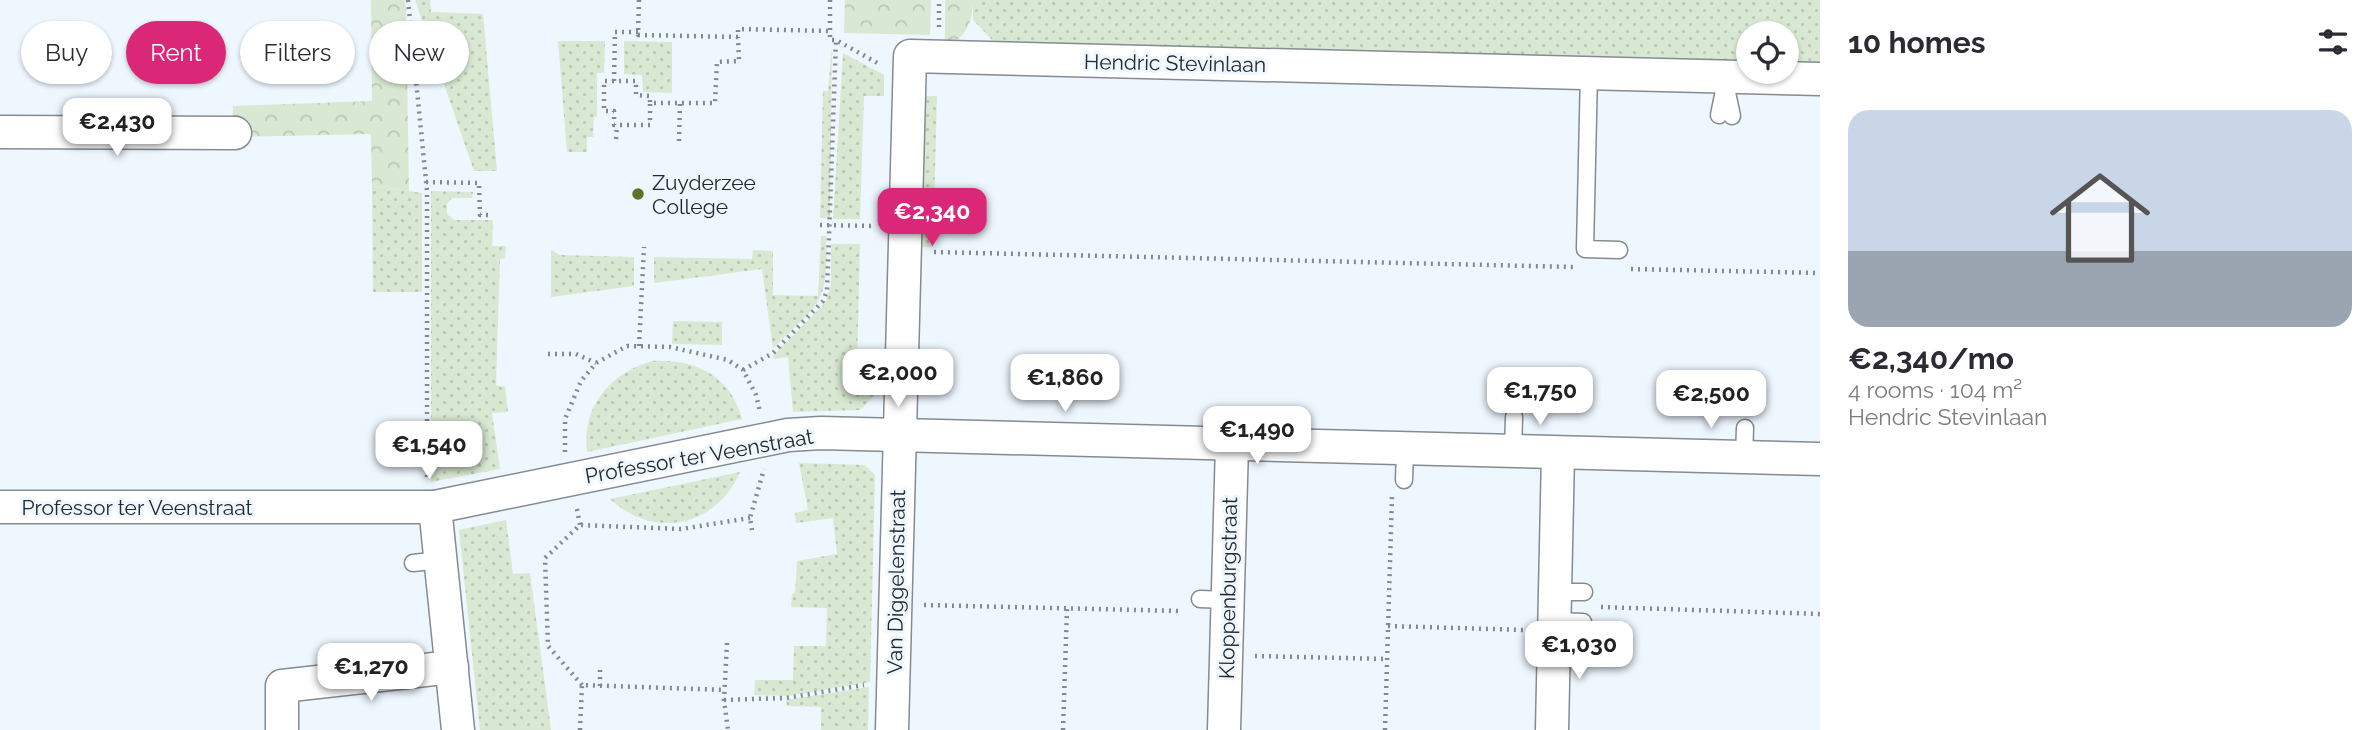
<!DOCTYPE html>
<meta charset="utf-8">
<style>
:root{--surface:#fff;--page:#f7f7f7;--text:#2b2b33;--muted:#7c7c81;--line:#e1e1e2;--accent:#db2777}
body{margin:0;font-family:Raleway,sans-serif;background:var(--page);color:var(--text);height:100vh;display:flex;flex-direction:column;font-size:26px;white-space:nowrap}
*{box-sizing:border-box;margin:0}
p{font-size:23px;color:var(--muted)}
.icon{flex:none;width:38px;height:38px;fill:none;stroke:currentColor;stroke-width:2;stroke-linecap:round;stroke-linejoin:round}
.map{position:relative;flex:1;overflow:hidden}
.side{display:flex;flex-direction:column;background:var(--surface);width:560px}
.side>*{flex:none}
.top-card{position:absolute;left:21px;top:21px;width:665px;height:63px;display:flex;gap:14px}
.fabs{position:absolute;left:1736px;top:21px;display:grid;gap:14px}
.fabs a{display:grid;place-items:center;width:63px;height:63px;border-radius:50%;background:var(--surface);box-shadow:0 2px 5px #0004;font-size:35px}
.price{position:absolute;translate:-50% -60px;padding:0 16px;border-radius:14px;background:#fff;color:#222;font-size:23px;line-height:46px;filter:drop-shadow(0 2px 4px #0008)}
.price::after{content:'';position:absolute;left:50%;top:42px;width:21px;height:16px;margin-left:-10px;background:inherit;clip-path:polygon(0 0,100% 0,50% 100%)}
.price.on{background:var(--accent);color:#fff}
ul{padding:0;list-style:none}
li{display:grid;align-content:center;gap:14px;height:371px;padding:0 28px}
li+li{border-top:2px solid var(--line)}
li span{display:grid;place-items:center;height:217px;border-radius:21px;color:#555}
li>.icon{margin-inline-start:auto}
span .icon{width:126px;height:126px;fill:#fffc;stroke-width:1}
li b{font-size:30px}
h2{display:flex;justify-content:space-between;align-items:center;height:84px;padding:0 28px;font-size:30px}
.tag{padding:0 24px;border-radius:32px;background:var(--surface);box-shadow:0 2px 5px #0004;font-size:24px;line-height:63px}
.tag.on{background:var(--accent);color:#fff}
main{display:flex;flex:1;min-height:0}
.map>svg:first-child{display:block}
.grass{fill:url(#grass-dots)}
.forest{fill:url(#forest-crowns)}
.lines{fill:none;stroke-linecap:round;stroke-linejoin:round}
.lane-casing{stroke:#848b92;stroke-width:19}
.street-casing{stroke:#848b92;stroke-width:35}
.path{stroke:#84898e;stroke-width:4.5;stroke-dasharray:2 5;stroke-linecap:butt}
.lane{stroke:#fff;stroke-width:16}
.street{stroke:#fff;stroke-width:32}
.poi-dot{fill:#5d7426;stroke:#eef6fe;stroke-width:2.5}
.labels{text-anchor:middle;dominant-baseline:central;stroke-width:6;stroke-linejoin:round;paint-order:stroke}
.street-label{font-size:21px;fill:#26292c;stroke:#eef6fe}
.poi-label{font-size:21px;fill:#26292c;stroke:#eef6fe;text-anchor:start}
</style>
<main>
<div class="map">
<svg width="1820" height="730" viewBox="0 0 1820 730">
<defs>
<pattern id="grass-dots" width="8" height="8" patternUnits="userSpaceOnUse" patternTransform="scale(1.75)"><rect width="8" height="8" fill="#d9e8d2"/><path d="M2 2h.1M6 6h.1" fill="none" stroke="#bac7b4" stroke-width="1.8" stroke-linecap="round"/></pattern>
<pattern id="forest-crowns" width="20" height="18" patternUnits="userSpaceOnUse" patternTransform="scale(1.75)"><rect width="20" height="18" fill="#d9e8d2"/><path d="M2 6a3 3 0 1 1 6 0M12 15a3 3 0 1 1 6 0" fill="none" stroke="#bac7b4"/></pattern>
</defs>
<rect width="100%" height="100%" fill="#eef6fe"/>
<g class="grass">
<path d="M 415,0 L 430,0 L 431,12 L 483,14 L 497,171 L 474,171 Z"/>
<path d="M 973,0 L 1820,0 L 1820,65 L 1787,64 L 1787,33 L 1748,33 L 1748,63 L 996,44 L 973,20 Z"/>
<path d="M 558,41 L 605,41 L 604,73 L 597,73 L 597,117 L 594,117 L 593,137 L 587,137 L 587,152 L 567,152 Z"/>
<path d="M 624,41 L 672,42 L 672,93 L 643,92 L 642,75 L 624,74 Z"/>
<path d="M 832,45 L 830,218 L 820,218 L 823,91 L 828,91 Z"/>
<path d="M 843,53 L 884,75 L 884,96 L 864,96 L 860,219 L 833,219 Z"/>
<path d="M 922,96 L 937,96 L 933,247 L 919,247 Z"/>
<path d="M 372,186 L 422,193 L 422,292 L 373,292 Z"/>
<path d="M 431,191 L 473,192 L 472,198 L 452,198 L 447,204 L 447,214 L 454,220 L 493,220 L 492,246 L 506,246 L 505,258 L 500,259 L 496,385 L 505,387 L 508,412 L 492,413 L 500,469 L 431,482 Z"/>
<path d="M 821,236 L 826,236 C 829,306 819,302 773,349 L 762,269 L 654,283 L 654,257 L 752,259 L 753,250 L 773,251 L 773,295 L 818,296 Z"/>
<path d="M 831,244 L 860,244 L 857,368 L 877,369 L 877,393 L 860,410 L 793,412 L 788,357 L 774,359 L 773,356 L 825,303 L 831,285 Z"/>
<path d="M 551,250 L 560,255 L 634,257 L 634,286 L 551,297 Z"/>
<path d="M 673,321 L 722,322 L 722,345 L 672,344 Z"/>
<path d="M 652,361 C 695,359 730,375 742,419 L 587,452 C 581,407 610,373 652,361 Z"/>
<path d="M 799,463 L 865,465 L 875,475 L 870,682 L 788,696 L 754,695 L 755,680 L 793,680 L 794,646 L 826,646 L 827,608 L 791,607 L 792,594 L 795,593 L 797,561 L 837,554 L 833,518 L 796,523 L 795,513 L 808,510 Z"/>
<path d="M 740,472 C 716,527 654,540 610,499 Z"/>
<path d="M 506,520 L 513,574 L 530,573 L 551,730 L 480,730 L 459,530 Z"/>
<path d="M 869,687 L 868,730 L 821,730 L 821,707 L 787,706 L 786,700 Z"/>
</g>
<g class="forest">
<path d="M 371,0 L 404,0 L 406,6 L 409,191 L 372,186 L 371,134 L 232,137 L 233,106 L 372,101 Z"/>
<path d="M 845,0 L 931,0 L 930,35 L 844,33 Z"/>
<path d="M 945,0 L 973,0 C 973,20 966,39 945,46 Z"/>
</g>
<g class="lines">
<defs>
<g id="lane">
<path d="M 1589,72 L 1585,249 L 1619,250"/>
<path d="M 1726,88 L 1732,116"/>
<path d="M 1719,115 L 1727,76"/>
<path d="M 1513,452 L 1514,417"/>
<path d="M 1744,457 L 1745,428"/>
<path d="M 1404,480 L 1405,450"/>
<path d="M 413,563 L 441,560"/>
<path d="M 1555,592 L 1584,592"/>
<path d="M 1200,599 L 1227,600"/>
<path d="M 1554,621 L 1583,622"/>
</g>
<g id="street">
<path d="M 0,132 L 235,133"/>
<path d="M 0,507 L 435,507 L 788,435 L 821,433 L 1820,459"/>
<path d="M 435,507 L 458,730"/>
<path d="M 282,730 L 282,686 L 452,667"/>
<path d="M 892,730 L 910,56 L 1820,79"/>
<path d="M 1224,730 L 1232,445"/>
<path d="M 1552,730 L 1558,454"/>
</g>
</defs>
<use href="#lane" class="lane-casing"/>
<use href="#street" class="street-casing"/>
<g class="path">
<path d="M 408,0 L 427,191 L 427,478"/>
<path d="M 639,0 L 638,35 L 738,37 L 738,29 L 830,31"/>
<path d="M 830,0 L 830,40 L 836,40 L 881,65"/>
<path d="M 939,27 L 939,0"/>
<path d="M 638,32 L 615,32 L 614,81 L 636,81 L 636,95 L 650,96 L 650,103 L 715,103 L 717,62 L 739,61 L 738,37"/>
<path d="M 614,81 L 604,81 L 604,111 L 614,111 L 614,125 L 650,125 L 650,103"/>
<path d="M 616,139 L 617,125"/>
<path d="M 679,141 L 680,103"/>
<path d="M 426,182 L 479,183 L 480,215 L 493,215"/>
<path d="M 820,225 L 876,226"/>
<path d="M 934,252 L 1573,267"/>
<path d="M 1631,269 L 1820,273"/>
<path d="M 639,346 L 644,247"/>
<path d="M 548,354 L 576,354 L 596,363"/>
<path d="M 743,370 L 773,353 L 823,301 L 827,291 L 836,40"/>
<path d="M 565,452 L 565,419 L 581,381 L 596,363 L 627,346 L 670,347 L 728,360 L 743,370 L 756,395 L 760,412"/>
<path d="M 577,509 L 580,525"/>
<path d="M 752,530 L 750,518 L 764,469"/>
<path d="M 924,605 L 1181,611"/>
<path d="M 1601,607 L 1820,614"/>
<path d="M 1388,626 L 1525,630"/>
<path d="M 727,643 L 724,700 L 728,730"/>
<path d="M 1255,656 L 1387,659"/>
<path d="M 582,685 L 548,646 L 545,558 L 580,525 L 681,529 L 750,518"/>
<path d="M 600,686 L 600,667"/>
<path d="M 724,700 L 786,698 L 864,685"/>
<path d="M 580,730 L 582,685 L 725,690"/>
<path d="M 1063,730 L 1067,609"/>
<path d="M 1385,730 L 1392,496"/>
</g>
<use href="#lane" class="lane"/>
<use href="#street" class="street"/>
</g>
<circle class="poi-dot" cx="638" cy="194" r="7"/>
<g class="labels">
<g class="street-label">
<text transform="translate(1175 63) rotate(1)">Hendric Stevinlaan</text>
<text transform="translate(699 456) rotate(-10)">Professor ter Veenstraat</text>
<text x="137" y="507">Professor ter Veenstraat</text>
<text transform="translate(896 582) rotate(-89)">Van Diggelenstraat</text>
<text transform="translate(1228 588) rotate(-89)">Kloppenburgstraat</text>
</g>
<g class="poi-label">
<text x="652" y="182">Zuyderzee<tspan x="652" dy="24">College</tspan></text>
</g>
</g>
</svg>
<div class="fabs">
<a><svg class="icon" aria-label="locate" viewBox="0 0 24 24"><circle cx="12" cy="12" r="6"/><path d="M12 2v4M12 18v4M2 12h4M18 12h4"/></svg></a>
</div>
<b class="price" style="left:117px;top:158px">€2,430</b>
<b class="price on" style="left:932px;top:248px">€2,340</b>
<b class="price" style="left:898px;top:409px">€2,000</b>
<b class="price" style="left:1065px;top:414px">€1,860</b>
<b class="price" style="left:1540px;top:427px">€1,750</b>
<b class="price" style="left:1711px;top:430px">€2,500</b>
<b class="price" style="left:1257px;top:466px">€1,490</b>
<b class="price" style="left:429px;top:481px">€1,540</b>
<b class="price" style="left:1579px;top:681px">€1,030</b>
<b class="price" style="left:371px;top:703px">€1,270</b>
<div class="top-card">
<a class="tag">Buy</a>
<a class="tag on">Rent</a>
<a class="tag">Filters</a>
<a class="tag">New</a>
</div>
</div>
<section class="side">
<h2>10 homes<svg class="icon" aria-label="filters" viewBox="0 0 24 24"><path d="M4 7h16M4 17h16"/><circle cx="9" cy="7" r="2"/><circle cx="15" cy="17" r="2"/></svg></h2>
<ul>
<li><span style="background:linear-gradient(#c9d6e8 65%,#9aa5b1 0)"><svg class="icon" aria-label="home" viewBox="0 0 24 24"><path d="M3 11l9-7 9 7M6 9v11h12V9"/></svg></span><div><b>€2,340/mo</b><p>4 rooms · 104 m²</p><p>Hendric Stevinlaan</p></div></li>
</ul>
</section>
</main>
